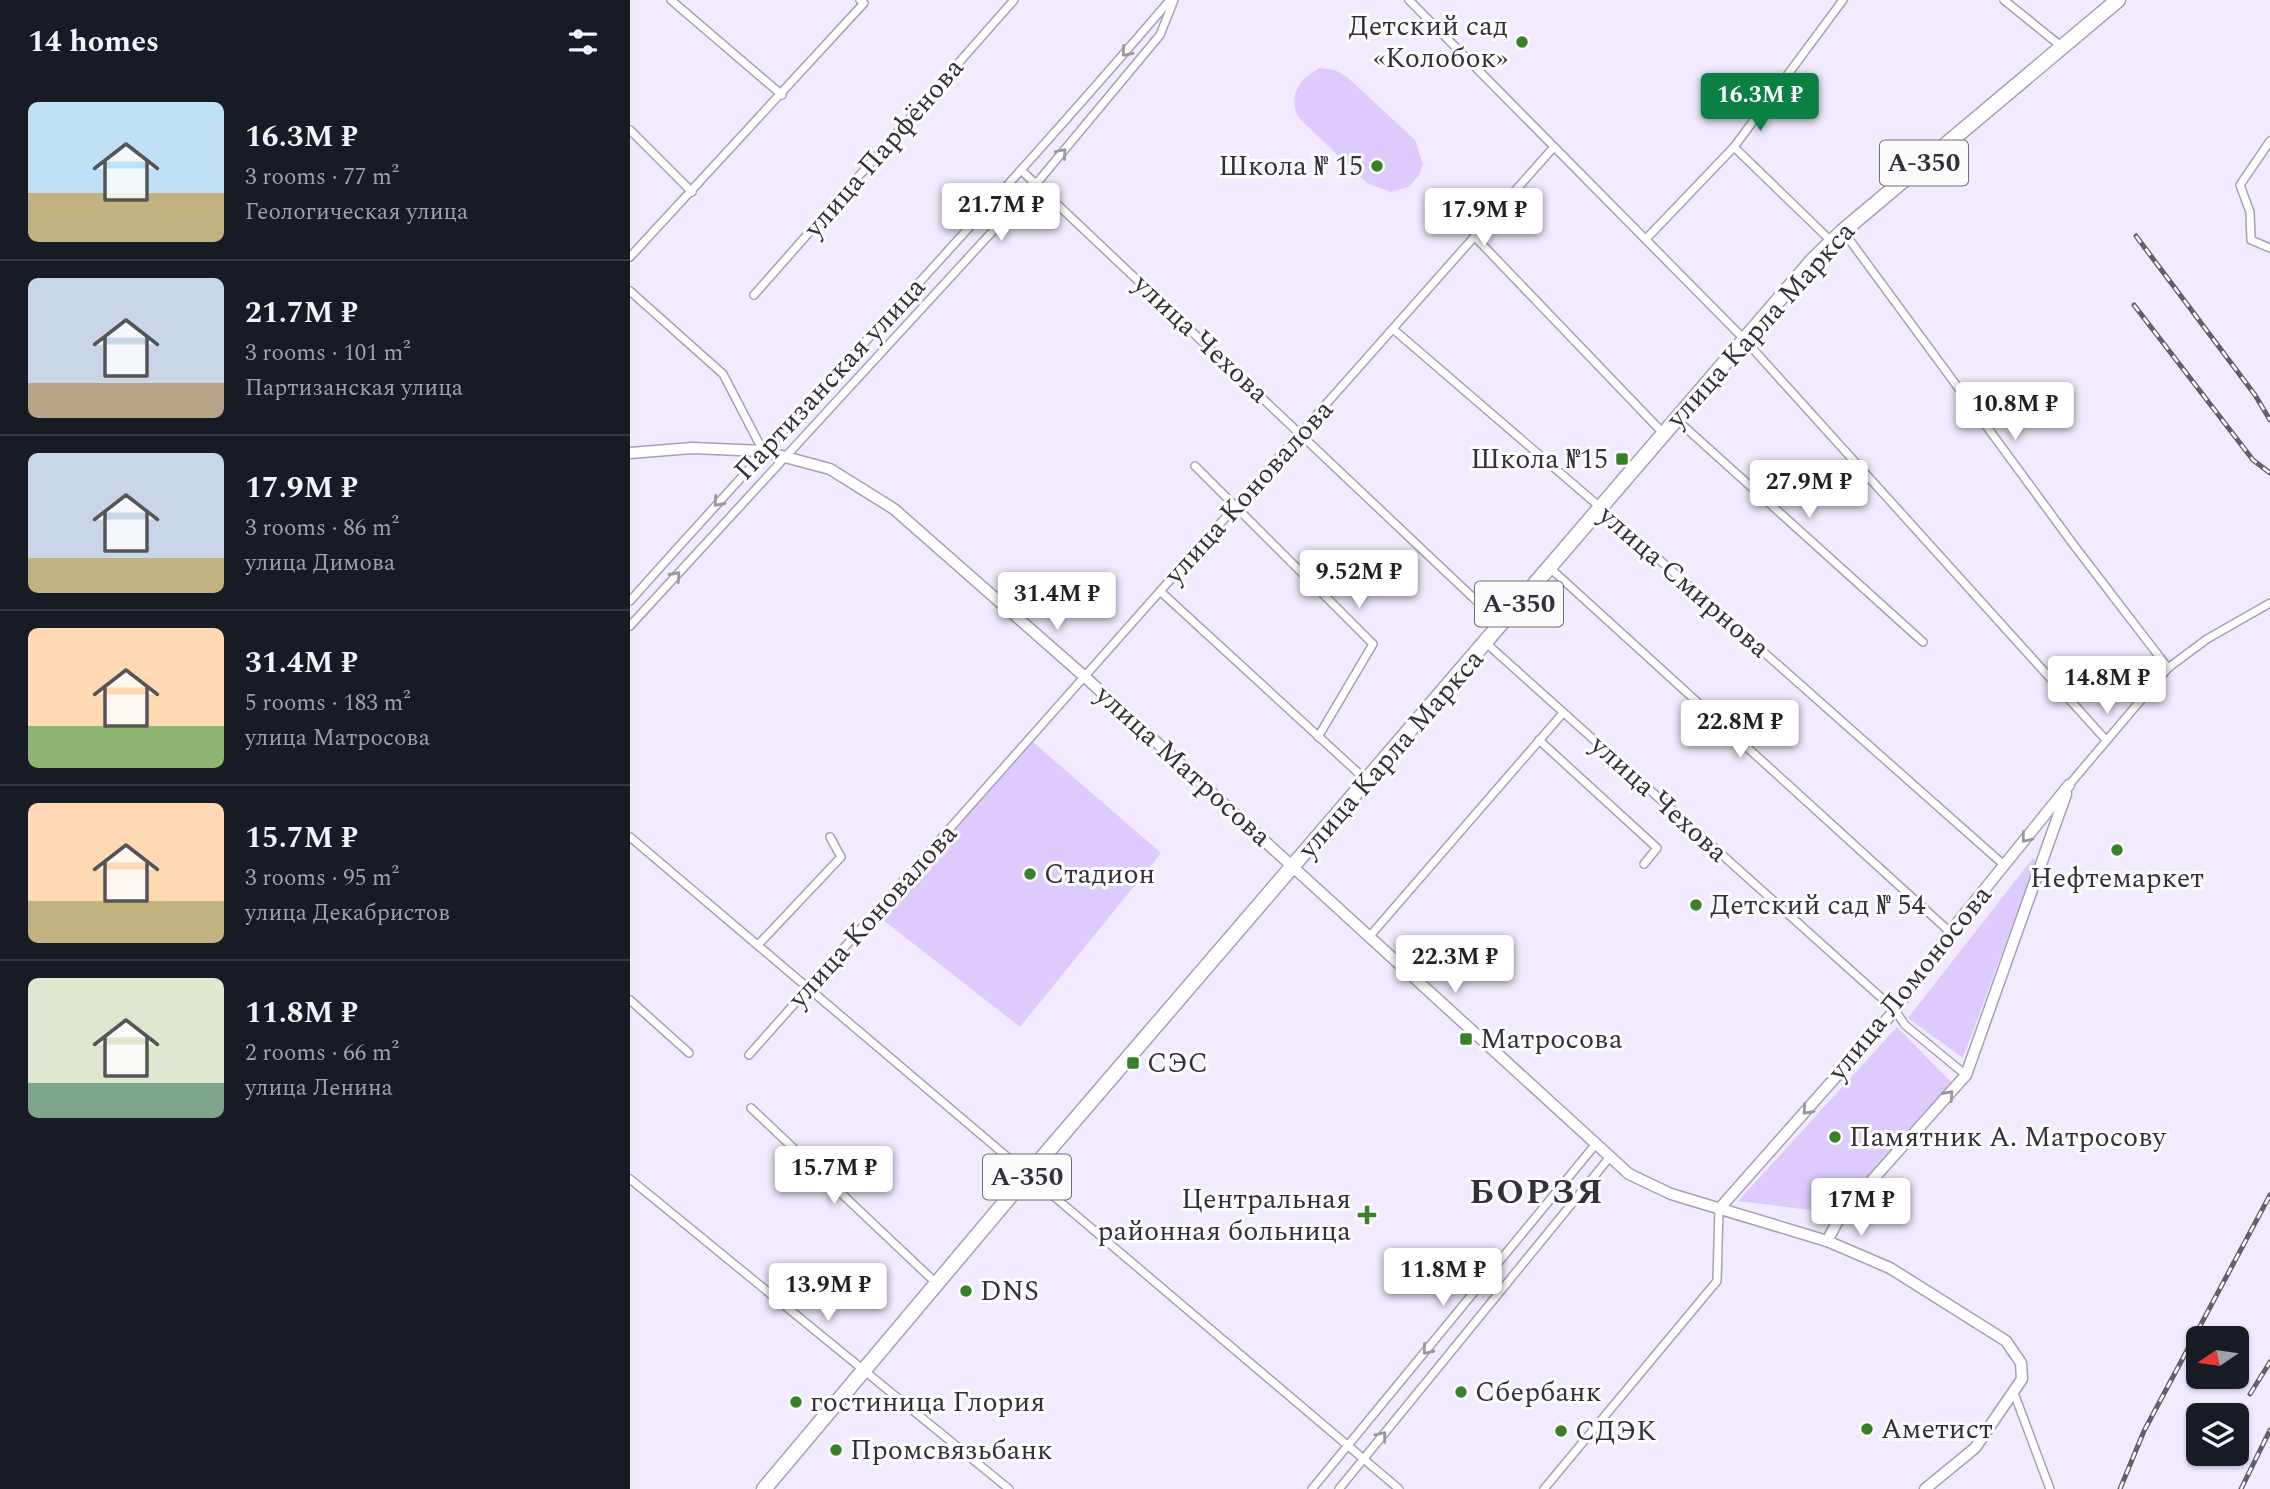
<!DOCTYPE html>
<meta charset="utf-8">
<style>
:root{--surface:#171b24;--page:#20242c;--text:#f1f3f6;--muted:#9ea1a6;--line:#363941;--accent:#0b8043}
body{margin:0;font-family:Spectral,serif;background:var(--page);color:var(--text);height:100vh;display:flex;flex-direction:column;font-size:26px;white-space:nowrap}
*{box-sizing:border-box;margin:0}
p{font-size:23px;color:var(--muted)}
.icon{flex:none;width:38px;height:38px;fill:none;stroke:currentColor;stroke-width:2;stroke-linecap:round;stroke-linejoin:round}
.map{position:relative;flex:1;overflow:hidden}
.panel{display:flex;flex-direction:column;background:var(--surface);width:630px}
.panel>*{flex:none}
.needle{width:46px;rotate:257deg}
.controls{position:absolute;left:1556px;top:1326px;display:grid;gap:14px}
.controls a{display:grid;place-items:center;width:63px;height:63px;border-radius:10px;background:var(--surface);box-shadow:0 2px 5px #0004;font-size:35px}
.price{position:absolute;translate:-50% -60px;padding:0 16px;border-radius:7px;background:#fff;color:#222;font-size:23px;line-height:46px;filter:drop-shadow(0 2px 4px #0008)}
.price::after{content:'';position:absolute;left:50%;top:42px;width:21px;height:16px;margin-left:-10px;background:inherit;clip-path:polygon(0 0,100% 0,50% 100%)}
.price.on{background:var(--accent);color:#fff}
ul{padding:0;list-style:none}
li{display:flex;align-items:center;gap:21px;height:175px;padding:0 28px}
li+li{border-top:2px solid var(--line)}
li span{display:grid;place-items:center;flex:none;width:196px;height:140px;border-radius:10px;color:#555}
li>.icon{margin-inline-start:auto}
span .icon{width:84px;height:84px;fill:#fffc;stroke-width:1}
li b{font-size:30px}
h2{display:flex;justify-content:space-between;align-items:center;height:84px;padding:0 28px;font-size:30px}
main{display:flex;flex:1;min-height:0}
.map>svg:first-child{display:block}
.green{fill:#ddcbfd}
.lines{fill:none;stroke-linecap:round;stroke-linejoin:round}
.street-casing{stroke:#a79fb6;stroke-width:10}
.secondary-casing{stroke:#a79fb6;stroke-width:13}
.highway-casing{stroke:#a79fb6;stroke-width:17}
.street{stroke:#fff;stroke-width:7}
.secondary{stroke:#fff;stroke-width:10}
.highway{stroke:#fff;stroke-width:14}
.rail-casing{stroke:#635e6a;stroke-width:5}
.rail{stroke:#fcfcfc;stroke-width:2.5;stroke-dasharray:8;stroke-linecap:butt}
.oneway{stroke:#9a989c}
.poi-dot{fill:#398128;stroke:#fcfcfc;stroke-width:2.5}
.labels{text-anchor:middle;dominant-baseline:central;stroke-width:6;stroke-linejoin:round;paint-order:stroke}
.shield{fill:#fcfcfc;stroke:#706d74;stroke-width:2}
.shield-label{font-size:26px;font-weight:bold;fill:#34303a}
.poi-label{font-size:28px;fill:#34303a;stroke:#fcfcfc;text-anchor:start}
.street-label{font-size:28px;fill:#34303a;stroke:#fcfcfc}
.district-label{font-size:35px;font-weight:bold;letter-spacing:2px;fill:#34303a;stroke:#fcfcfc}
</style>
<main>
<section class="panel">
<h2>14 homes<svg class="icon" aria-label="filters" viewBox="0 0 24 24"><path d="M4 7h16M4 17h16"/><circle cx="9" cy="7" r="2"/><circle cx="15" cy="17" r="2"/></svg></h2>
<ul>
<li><span style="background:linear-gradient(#bfe0f5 65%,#c2b280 0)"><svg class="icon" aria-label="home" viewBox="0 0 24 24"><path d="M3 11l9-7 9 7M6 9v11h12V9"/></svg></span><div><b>16.3M ₽</b><p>3 rooms · 77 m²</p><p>Геологическая улица</p></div></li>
<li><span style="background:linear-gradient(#c9d6e8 75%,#b9a48a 0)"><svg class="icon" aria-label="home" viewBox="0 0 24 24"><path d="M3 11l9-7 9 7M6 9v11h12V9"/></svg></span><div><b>21.7M ₽</b><p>3 rooms · 101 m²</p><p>Партизанская улица</p></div></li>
<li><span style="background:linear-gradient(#c9d6e8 75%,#c2b280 0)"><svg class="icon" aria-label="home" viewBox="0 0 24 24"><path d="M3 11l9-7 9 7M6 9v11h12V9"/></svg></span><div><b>17.9M ₽</b><p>3 rooms · 86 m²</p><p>улица Димова</p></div></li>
<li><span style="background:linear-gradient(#ffd9b3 70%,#8fb573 0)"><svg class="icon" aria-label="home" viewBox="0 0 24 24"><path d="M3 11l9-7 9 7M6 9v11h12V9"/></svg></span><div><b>31.4M ₽</b><p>5 rooms · 183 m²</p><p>улица Матросова</p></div></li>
<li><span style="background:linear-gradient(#ffd9b3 70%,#c2b280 0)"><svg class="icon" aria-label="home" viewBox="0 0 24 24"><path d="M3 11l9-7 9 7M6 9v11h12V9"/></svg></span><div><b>15.7M ₽</b><p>3 rooms · 95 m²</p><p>улица Декабристов</p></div></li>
<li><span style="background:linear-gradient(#dfe7d0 75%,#7fa58c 0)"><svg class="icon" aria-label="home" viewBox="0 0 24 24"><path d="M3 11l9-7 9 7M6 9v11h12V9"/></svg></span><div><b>11.8M ₽</b><p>2 rooms · 66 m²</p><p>улица Ленина</p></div></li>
</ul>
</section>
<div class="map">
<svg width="1640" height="1489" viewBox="0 0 1640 1489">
<rect width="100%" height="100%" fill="#f2ebff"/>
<g class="green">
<path d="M 690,68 L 705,70 L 717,77 L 785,140 L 793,164 L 790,174 L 779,187 L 760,192 L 737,183 L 669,118 C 657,97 669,78 690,68 Z"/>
<path d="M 403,742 L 531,853 L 390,1027 L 248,916 Z"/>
<path d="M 1403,858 L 1406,861 L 1333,1058 L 1278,1018 Z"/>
<path d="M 1267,1027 L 1323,1084 L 1203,1213 L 1108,1201 Z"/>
</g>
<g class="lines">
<defs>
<g id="street">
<path d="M 41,0 L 152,95"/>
<path d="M 779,0 L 1113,338 L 1476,740"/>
<path d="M 1374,0 L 1432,47"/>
<path d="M 0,130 L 62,192"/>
<path d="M 1640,141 L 1610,185 L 1620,212 L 1621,240 L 1640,248"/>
<path d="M 1104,147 L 1201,241"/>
<path d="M 392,171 L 872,625"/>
<path d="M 1213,231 L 1443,544 L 1538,668"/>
<path d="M 845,237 L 1033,433"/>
<path d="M 1016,239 L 1104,147 L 1213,0"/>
<path d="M 0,257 L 234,3 L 230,0"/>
<path d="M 0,291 L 93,374 L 133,451"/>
<path d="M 124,295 L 384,0"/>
<path d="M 763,329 L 971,508 L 1374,865"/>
<path d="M 1047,420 L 1293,642"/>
<path d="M 565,466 L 743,644 L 688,737"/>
<path d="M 920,568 L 1320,932"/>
<path d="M 530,591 L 736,780"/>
<path d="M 0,601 C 179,400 365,205 540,0"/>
<path d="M 0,626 L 406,184 L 530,35 L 544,0"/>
<path d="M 856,643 L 1265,1010 L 1275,1025 L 1336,1075"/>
<path d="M 909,740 L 1027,848 L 1014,864"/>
<path d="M 1439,785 L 1538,668 L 1577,639 L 1640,603"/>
<path d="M 0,837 L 769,1489"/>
<path d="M 739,937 L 933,713"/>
<path d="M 128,945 L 211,857 L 200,837"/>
<path d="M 0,1000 L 59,1053"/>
<path d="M 119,1055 L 923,148"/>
<path d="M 121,1108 L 306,1283"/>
<path d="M 0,1179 L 379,1489"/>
<path d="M 1384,1393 L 1420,1489"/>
<path d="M 682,1489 L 965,1145"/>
<path d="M 709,1489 L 979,1158"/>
<path d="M 914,1489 L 1087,1281 L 1089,1209"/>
</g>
<g id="secondary">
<path d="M 0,453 L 62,448 L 133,451 L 200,469 L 264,509 L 455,677 L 999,1174 L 1041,1194 L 1197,1241 L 1260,1268 L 1376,1341 L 1391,1363 L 1392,1379 L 1345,1448 L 1295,1489"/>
<path d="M 1089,1209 L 1265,1010 L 1320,932 L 1439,785"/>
<path d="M 1197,1241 L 1211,1215 L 1336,1075 L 1436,794"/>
</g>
<path id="highway" d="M 134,1489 L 419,1150 L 1183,260 L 1213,231 L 1488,0"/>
</defs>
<use href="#street" class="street-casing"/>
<use href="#secondary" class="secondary-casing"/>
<use href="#highway" class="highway-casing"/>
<use href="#street" class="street"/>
<use href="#secondary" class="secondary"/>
<use href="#highway" class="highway"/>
<defs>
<g id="rail">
<path d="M 1506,236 L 1625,395 L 1640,420"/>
<path d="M 1504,305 L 1623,460 L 1640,473"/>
<path d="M 1620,1394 L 1640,1362"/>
<path d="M 1490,1489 L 1514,1431 L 1640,1195"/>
<path d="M 1611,1489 L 1640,1430"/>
</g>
</defs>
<use href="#rail" class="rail-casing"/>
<use href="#rail" class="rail"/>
</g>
<defs><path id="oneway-chevron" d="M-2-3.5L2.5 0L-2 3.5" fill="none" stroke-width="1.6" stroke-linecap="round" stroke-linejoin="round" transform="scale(1.75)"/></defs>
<g class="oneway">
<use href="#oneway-chevron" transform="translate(496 52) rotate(131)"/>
<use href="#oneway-chevron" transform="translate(432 153) rotate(-50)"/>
<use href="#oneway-chevron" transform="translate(88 502) rotate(132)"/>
<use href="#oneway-chevron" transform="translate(46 576) rotate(-48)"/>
<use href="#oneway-chevron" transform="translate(1396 838) rotate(129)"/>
<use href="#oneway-chevron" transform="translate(1319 1095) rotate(-48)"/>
<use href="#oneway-chevron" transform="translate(1177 1110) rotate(132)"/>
<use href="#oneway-chevron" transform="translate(797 1350) rotate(129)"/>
<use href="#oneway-chevron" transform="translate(752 1436) rotate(-51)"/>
</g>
<g class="poi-dot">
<circle cx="892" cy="42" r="7"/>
<circle cx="747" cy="166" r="7"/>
<rect x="985" y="452" width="14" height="14" rx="3.5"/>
<circle cx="1487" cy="850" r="7"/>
<circle cx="400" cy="874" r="7"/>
<circle cx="1066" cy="905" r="7"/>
<rect x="829" y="1032" width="14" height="14" rx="3.5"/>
<rect x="496" y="1056" width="14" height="14" rx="3.5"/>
<circle cx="1205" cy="1137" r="7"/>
<path d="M733.5 1204.5h7v7h7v7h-7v7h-7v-7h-7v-7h7z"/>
<circle cx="336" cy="1291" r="7"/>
<circle cx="831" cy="1392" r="7"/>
<circle cx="166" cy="1402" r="7"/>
<circle cx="1237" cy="1429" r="7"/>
<circle cx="931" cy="1431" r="7"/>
<circle cx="206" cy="1450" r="7"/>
</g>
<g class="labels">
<g class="shield">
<rect x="1250" y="140.5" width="88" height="45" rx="5"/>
<rect x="845" y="581.5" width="88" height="45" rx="5"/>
<rect x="353" y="1154.5" width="88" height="45" rx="5"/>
</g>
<g class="shield-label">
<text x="1294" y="163">А-350</text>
<text x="889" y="604">А-350</text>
<text x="397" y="1177">А-350</text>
</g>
<g class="poi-label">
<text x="878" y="26" text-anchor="end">Детский сад<tspan x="878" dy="32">«Колобок»</tspan></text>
<text x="733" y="166" text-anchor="end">Школа № 15</text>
<text x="978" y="459" text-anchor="end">Школа №15</text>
<text x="414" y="874">Стадион</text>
<text x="1487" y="878" text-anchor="middle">Нефтемаркет</text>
<text x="1080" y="905">Детский сад № 54</text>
<text x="850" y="1039">Матросова</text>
<text x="517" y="1063">СЭС</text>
<text x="1219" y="1137">Памятник А. Матросову</text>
<text x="721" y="1199" text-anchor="end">Центральная<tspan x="721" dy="32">районная больница</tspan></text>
<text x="350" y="1291">DNS</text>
<text x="845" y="1392">Сбербанк</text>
<text x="180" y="1402">гостиница Глория</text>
<text x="1251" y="1429">Аметист</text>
<text x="945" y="1431">СДЭК</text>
<text x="220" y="1450">Промсвязьбанк</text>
</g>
<g class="street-label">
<text transform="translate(254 148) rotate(-49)">улица Парфёнова</text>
<text transform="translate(1131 325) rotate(-48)">улица Карла Маркса</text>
<text transform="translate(571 339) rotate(43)">улица Чехова</text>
<text transform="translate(200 379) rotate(-47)">Партизанская улица</text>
<text transform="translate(619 492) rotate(-48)">улица Коновалова</text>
<text transform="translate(1054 582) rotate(41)">улица Смирнова</text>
<text transform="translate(761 754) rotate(-49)">улица Карла Маркса</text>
<text transform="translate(553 766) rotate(42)">улица Матросова</text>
<text transform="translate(1029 799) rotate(42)">улица Чехова</text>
<text transform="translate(243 916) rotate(-48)">улица Коновалова</text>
<text transform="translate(1280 983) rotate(-51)">улица Ломоносова</text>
</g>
<g class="district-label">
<text x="907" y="1192">БОРЗЯ</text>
</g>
</g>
</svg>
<div class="controls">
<a><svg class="needle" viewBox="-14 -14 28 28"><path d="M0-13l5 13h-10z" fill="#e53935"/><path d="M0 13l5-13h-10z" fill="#9ea1a6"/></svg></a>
<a><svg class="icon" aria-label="layers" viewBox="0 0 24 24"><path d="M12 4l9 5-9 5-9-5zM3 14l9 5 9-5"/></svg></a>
</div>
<b class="price on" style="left:1130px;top:133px">16.3M ₽</b>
<b class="price" style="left:371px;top:243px">21.7M ₽</b>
<b class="price" style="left:854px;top:248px">17.9M ₽</b>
<b class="price" style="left:1385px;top:442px">10.8M ₽</b>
<b class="price" style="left:1179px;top:520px">27.9M ₽</b>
<b class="price" style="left:729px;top:610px">9.52M ₽</b>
<b class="price" style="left:427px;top:632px">31.4M ₽</b>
<b class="price" style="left:1477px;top:716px">14.8M ₽</b>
<b class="price" style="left:1110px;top:760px">22.8M ₽</b>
<b class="price" style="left:825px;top:995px">22.3M ₽</b>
<b class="price" style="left:204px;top:1206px">15.7M ₽</b>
<b class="price" style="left:1231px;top:1238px">17M ₽</b>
<b class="price" style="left:813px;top:1308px">11.8M ₽</b>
<b class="price" style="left:198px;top:1323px">13.9M ₽</b>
</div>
</main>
